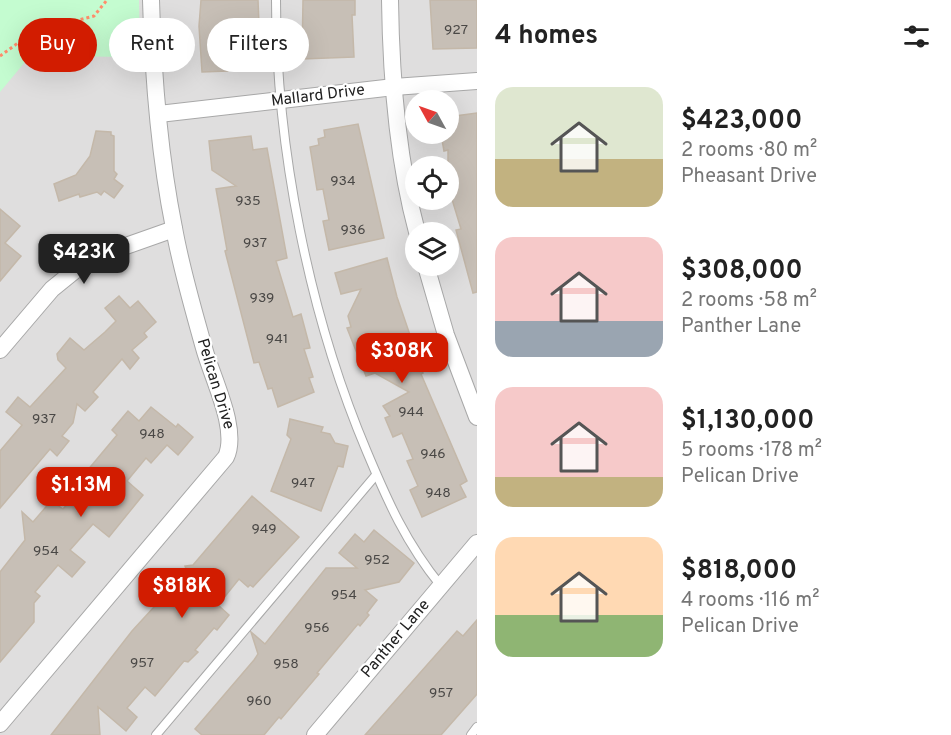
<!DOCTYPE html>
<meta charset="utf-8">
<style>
:root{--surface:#fff;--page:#f6f6f6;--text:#222;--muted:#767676;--accent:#d21c00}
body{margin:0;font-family:Overpass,sans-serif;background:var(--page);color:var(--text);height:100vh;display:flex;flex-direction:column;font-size:22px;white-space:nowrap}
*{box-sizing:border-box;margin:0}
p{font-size:20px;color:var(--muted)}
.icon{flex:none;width:33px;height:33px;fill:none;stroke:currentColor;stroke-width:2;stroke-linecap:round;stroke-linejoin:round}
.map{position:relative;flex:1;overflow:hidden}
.side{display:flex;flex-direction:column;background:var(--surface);width:474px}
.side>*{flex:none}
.hud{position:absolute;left:18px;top:18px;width:369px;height:54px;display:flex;gap:12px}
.needle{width:39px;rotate:310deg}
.buttons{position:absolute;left:405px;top:90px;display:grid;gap:12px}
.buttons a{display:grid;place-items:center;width:54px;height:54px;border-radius:50%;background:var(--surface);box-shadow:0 6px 24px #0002;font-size:30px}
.price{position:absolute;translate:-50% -51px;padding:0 14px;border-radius:12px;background:var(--accent);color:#fff;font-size:20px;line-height:39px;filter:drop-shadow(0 2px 3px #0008)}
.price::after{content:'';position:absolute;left:50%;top:36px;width:18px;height:14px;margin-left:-9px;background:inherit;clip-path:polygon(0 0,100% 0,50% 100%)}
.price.on{background:#222;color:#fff}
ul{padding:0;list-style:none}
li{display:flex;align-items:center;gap:18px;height:150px;padding:0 18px}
li span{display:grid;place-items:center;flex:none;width:168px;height:120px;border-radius:18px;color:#555}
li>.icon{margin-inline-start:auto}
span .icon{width:72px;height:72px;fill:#fffc;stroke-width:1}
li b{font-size:26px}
h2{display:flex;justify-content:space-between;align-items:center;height:72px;padding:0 18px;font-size:26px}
.pill{padding:0 21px;border-radius:27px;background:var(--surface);box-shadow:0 6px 24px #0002;font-size:21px;line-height:54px}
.pill.on{background:var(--accent);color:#fff}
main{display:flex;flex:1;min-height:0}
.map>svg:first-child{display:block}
.residential{fill:#dfdede;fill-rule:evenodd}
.park{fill:#c4fcd0}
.building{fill:#c7bfb6;stroke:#c4b8a9;stroke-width:1.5}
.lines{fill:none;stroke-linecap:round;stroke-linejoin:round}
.lane-casing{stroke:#a8a8a8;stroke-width:10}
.street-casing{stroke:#a8a8a8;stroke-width:18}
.path{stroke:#ff8e6b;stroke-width:3;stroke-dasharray:3 3;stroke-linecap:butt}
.lane{stroke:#fff;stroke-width:8}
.street{stroke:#fff;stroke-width:16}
.labels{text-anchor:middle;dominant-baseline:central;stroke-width:4.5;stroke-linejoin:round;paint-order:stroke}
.number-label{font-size:14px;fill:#4a4846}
.street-label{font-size:16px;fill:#212121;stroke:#fff}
</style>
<main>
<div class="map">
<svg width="477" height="735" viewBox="0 0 477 735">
<rect width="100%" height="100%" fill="#f1efe7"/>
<path class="residential" d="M 0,0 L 477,0 L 477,735 L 0,735 ZM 416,100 L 448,100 L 448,134 L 416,134 ZM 416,166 L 448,166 L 448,200 L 416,200 ZM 416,232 L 448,232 L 448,266 L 416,266 Z"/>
<path class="park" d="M 0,0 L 139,0 L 140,57 L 30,56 L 0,92 Z"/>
<g class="building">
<path d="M 201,0 L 258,0 L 259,25 L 252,25 L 253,65 L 231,67 L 228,71 L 202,72 L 199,26 Z"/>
<path d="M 303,0 L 355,0 L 355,15 L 352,15 L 354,57 L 302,59 Z"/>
<path d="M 430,0 L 477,0 L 477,48 L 433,49 Z"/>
<path d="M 477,113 L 477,292 L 473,293 L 456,230 L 461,229 L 448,186 L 448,150 L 444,151 L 441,134 L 448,134 L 448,117 Z"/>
<path d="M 358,124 L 384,238 L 329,250 L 323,221 L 329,220 L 323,189 L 317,190 L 310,147 L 319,145 L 318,139 L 325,137 L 324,130 Z"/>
<path d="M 96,131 L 111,132 L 111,135 L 114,136 L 114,171 L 117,174 L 114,179 L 123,186 L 114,198 L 104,191 L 101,195 L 97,192 L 80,197 L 79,194 L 59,201 L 54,184 L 76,175 L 90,156 Z"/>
<path d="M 251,136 L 253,150 L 267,148 L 287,258 L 276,261 L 293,317 L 301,314 L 310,348 L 304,349 L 313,377 L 309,378 L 314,392 L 278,407 L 272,388 L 268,389 L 259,362 L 254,363 L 225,251 L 227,250 L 216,189 L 236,186 L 212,170 L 209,141 Z"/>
<path d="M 0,209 L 20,226 L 5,243 L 21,256 L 0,281 Z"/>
<path d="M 387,258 L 397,297 L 423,373 L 421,374 L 467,481 L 460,485 L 466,497 L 422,517 L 410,490 L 418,486 L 407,461 L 413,459 L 402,433 L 393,437 L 385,418 L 390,416 L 383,406 L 409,392 L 375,373 L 366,376 L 347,328 L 351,327 L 348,316 L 361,289 L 341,294 L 335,273 Z"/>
<path d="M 119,296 L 130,308 L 138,301 L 156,322 L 144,333 L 147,337 L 132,350 L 139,358 L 130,369 L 122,359 L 93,392 L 98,397 L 85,411 L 77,404 L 73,423 L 62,436 L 69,441 L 57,456 L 50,449 L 0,508 L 0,451 L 22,425 L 6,412 L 18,397 L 30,407 L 66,368 L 58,360 L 57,354 L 70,338 L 84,350 L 105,332 L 116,321 L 105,308 Z"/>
<path d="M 151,407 L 176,427 L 178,424 L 193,437 L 178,455 L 167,445 L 151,463 L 146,458 L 127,481 L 143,495 L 109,537 L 93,524 L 70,550 L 85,562 L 72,577 L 58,565 L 35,592 L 40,596 L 34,603 L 34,622 L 0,662 L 0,572 L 25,540 L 22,512 L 33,522 L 51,501 L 63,509 L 87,481 L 82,477 L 117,435 L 112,430 L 128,411 L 139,421 Z"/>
<path d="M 290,419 L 323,427 L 321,432 L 330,434 L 335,443 L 348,446 L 343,467 L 338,466 L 321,511 L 271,491 L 291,439 L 287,435 Z"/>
<path d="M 252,496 L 299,537 L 253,587 L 250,585 L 248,587 L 239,579 L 218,605 L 229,615 L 217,630 L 214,628 L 195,650 L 198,652 L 188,662 L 184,661 L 155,696 L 145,687 L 127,708 L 137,717 L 126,731 L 98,707 L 100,735 L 51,735 L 132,631 L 187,571 L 185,566 L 193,565 Z"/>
<path d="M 374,530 L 414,563 L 399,582 L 365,590 L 377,600 L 367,613 L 369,615 L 360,626 L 358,624 L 317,673 L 319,674 L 281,719 L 279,717 L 264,735 L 202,735 L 195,729 L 254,660 L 258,654 L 251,632 L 265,644 L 326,568 L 357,568 L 339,553 L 355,534 L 364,542 Z"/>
<path d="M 477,620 L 477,694 L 441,735 L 365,735 L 457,631 L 463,636 Z"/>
</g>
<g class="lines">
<defs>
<g id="lane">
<path d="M 276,0 C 276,148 309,315 367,452 C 388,502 406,543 441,586"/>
<path d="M 156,735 L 376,475"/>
<path d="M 471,735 L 477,727"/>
</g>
<g id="street">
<path d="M 390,0 C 391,77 397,158 417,232"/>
<path d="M 159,114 L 394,87 L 477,81"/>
<path d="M 426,266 L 446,335 L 477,417"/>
<path d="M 0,350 L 52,289 L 89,259 L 174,229"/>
<path d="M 0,724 L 226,457 C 239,429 212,378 204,348 C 193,308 181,268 174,228 C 159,153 153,76 151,0"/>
<path d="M 315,735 L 477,543"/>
</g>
</defs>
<use href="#lane" class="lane-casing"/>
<use href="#street" class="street-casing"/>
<path class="path" d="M 0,56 L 33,32 L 94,16 L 107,0"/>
<use href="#lane" class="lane"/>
<use href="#street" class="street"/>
</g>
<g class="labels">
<g class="number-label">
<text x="456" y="30">927</text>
<text x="343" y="181">934</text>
<text x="248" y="201">935</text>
<text x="353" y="230">936</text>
<text x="255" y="243">937</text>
<text x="262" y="298">939</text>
<text x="277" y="339">941</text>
<text x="411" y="412">944</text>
<text x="44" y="419">937</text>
<text x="152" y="434">948</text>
<text x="433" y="454">946</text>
<text x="303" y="483">947</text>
<text x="438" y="493">948</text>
<text x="264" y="529">949</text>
<text x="46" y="551">954</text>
<text x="377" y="560">952</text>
<text x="344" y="595">954</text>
<text x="317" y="628">956</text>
<text x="142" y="663">957</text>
<text x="286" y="664">958</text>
<text x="441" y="693">957</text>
<text x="259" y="701">960</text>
</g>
<g class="street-label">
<text transform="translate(318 96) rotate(-7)">Mallard Drive</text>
<text transform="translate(215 384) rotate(73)">Pelican Drive</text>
<text transform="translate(396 639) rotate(-50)">Panther Lane</text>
</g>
</g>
</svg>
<div class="buttons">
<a><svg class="needle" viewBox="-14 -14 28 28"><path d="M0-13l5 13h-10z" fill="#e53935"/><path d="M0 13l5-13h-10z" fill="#767676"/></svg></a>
<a><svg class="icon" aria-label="locate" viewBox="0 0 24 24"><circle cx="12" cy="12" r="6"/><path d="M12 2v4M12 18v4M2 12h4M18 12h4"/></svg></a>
<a><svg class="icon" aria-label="layers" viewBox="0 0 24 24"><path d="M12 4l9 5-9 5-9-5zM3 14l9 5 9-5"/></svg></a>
</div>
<b class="price on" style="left:84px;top:285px">$423K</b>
<b class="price" style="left:402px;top:384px">$308K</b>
<b class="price" style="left:81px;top:518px">$1.13M</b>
<b class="price" style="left:182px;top:619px">$818K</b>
<div class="hud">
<a class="pill on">Buy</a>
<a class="pill">Rent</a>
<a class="pill">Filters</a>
</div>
</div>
<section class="side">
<h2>4 homes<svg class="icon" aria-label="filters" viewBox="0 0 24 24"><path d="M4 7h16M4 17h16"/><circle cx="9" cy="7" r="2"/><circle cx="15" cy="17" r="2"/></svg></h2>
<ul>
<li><span style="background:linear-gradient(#dfe7d0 60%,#c2b280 0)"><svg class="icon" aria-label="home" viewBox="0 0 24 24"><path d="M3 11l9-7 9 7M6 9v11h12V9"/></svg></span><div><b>$423,000</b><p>2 rooms · 80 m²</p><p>Pheasant Drive</p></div></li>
<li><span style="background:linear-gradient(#f6c9c9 70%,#9aa5b1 0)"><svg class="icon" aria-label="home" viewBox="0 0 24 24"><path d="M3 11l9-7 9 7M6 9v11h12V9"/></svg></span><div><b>$308,000</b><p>2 rooms · 58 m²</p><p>Panther Lane</p></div></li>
<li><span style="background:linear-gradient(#f6c9c9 75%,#c2b280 0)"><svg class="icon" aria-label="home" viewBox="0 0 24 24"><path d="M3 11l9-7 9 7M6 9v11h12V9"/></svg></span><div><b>$1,130,000</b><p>5 rooms · 178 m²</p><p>Pelican Drive</p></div></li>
<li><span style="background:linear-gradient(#ffd9b3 65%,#8fb573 0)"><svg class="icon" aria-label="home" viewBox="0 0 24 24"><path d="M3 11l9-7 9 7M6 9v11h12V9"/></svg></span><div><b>$818,000</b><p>4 rooms · 116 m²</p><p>Pelican Drive</p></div></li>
</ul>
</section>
</main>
